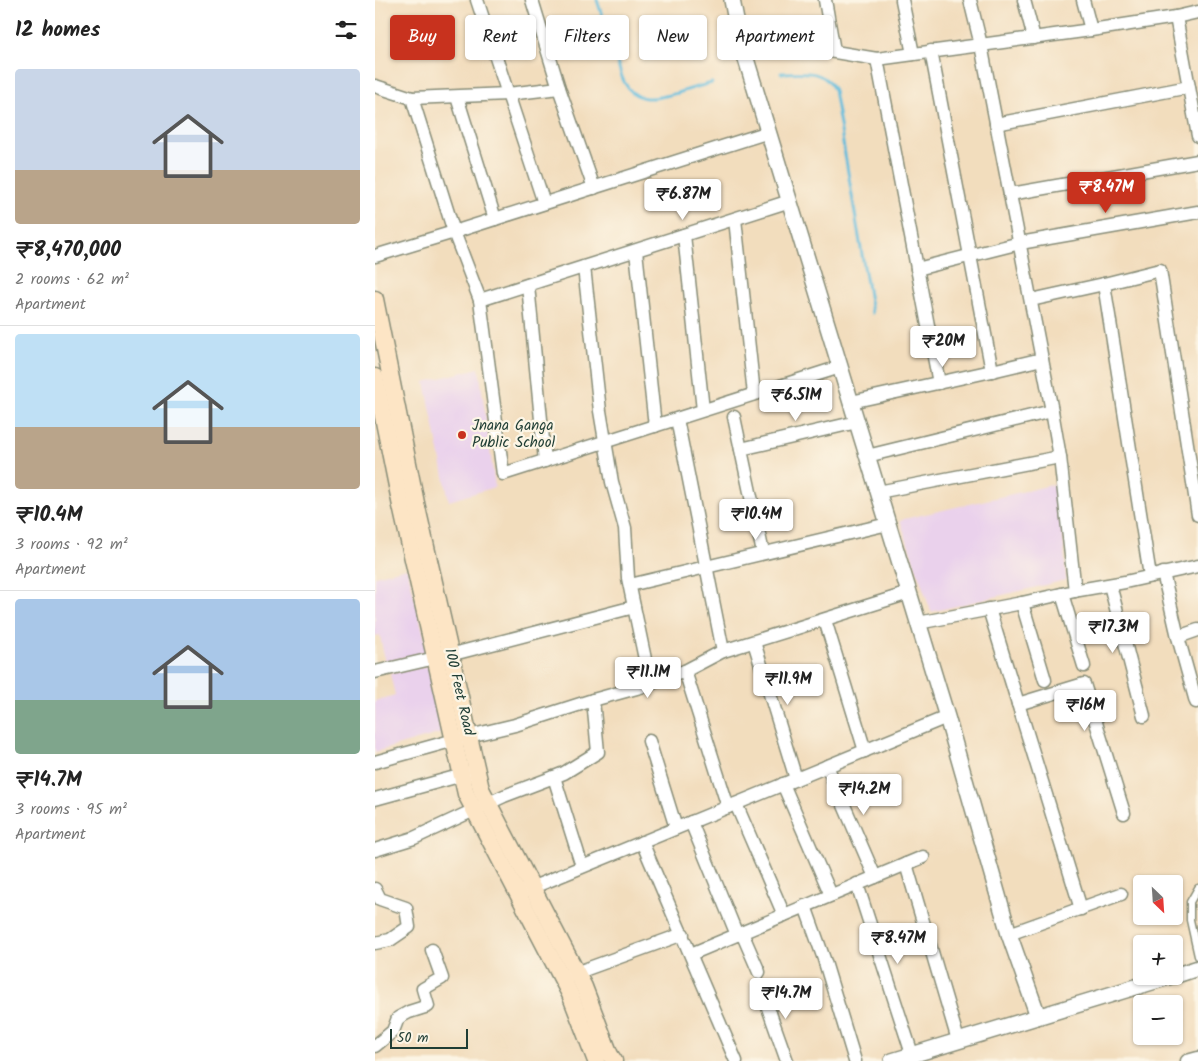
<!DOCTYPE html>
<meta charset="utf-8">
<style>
:root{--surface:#fff;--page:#f6f6f6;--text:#222;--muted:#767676;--line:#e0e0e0;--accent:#c8321e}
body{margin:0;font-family:Kalam,sans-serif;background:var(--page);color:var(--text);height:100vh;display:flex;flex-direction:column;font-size:19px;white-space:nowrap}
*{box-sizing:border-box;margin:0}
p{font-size:16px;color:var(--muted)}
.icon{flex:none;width:28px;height:28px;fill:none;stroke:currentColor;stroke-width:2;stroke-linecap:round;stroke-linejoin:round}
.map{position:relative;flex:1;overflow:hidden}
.panel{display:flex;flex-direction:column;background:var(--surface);width:375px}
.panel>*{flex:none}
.banner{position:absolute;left:15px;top:15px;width:475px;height:45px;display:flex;gap:10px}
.needle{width:32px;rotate:155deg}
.buttons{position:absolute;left:758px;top:875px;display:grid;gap:10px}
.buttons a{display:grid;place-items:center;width:50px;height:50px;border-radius:5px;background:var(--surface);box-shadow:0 1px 4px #0004;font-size:25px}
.scale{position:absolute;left:15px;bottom:12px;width:78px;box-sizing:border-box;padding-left:5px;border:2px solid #1f3d34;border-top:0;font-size:14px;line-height:18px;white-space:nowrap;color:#1f3d34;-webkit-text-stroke:4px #fcf5e5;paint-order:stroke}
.price{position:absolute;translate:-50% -42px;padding:0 11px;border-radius:5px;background:#fff;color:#222;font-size:16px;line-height:32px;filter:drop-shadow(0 1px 2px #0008)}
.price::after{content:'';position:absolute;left:50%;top:30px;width:15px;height:11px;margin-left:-8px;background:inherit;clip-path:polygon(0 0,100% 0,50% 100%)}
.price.selected{background:var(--accent);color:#fff}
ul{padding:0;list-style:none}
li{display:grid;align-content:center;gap:10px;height:265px;padding:0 15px}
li+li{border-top:1px solid var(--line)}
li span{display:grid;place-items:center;height:155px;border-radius:5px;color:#555}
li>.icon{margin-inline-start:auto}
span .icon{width:90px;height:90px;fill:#fffc;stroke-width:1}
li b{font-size:21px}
h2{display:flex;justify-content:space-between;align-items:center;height:60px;padding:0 15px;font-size:21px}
.tag{padding:0 18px;border-radius:5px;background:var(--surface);box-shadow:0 1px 4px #0004;font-size:18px;line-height:45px}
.tag.selected{background:var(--accent);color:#fff}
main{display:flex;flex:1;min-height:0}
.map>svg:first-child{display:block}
.built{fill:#ead1ec}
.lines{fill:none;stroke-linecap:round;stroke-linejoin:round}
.stream{stroke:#5ebbdc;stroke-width:3}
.service-casing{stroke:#888d78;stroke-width:9}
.minor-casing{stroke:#888d78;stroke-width:15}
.tertiary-casing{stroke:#888d78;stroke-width:18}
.secondary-casing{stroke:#888d78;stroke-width:19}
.service{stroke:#fff;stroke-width:6}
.minor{stroke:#fff;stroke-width:12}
.tertiary{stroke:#fff;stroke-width:15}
.secondary{stroke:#fde5c5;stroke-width:16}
.poi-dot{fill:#c8321e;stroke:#fcf5e5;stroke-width:2}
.labels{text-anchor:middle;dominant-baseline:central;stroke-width:4.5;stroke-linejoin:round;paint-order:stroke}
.poi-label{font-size:15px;fill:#1f3d34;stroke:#fcf5e5;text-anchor:start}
.street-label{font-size:15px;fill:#1f3d34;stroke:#fcf5e5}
</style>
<main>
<section class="panel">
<h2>12 homes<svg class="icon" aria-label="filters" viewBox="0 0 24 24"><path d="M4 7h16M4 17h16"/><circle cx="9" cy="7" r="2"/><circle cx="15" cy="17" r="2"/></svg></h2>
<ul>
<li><span style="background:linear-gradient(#c9d6e8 65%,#b9a48a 0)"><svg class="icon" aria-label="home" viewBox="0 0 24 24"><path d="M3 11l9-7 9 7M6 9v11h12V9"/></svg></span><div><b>₹8,470,000</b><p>2 rooms · 62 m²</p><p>Apartment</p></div></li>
<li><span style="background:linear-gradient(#bfe0f5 60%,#b9a48a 0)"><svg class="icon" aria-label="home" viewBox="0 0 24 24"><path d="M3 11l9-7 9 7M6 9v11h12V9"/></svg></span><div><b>₹10.4M</b><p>3 rooms · 92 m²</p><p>Apartment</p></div></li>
<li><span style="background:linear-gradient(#a9c7e8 65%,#7fa58c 0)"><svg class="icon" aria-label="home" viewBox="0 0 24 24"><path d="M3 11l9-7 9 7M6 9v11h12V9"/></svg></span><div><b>₹14.7M</b><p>3 rooms · 95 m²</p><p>Apartment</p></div></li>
</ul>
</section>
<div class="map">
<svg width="823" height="1061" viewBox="0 0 823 1061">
<rect width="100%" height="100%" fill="#fcf5e5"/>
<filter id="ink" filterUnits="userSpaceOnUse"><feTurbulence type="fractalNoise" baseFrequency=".02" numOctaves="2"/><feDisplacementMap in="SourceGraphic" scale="10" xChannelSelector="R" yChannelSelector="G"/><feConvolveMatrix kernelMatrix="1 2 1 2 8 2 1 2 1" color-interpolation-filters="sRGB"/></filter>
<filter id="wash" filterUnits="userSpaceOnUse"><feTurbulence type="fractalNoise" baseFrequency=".0096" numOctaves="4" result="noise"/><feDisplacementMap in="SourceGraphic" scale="20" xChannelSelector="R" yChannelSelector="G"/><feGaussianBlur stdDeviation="1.12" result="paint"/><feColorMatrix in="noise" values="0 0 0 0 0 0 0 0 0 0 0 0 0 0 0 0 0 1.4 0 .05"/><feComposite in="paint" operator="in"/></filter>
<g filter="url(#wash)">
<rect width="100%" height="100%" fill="#f2ddbd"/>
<g class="built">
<path d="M 104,368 L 120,487 L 74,501 L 50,382 Z"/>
<path d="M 685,483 L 691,580 L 556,612 L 525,520 Z"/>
<path d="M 32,568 L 53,651 L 10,662 L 5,635 L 0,636 L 0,576 Z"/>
<path d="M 53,666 L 70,732 L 0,752 L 0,701 L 20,695 L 15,674 Z"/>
</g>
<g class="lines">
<g class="stream">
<path d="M 222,0 L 247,77 C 258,105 279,99 303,93 C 314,89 325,86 337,83"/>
<path d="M 406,73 C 426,73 449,68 459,90 L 497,313"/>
</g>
</g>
</g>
<g filter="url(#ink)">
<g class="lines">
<defs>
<path id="service" d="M 823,888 L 815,902 L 815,920 L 823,956"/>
<g id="minor">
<path d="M 102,0 L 169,203"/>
<path d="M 157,0 L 184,88 L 219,188"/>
<path d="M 450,0 L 459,51"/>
<path d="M 527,0 L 538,54"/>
<path d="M 595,0 L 606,45 L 677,411 L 685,457 L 700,591"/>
<path d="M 649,0 L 659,38"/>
<path d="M 708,0 L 716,30"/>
<path d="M 801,17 L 823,136"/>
<path d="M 364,36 L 502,59 L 716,30 L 801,17 L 823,12"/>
<path d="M 556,51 L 617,371"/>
<path d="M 502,59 L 564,383"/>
<path d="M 0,86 L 37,98"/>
<path d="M 184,88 L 133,94 L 37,98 L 79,232 L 105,300 L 128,474 L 465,367"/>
<path d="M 82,97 L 120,219"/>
<path d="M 621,124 L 814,87"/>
<path d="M 635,194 L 823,161"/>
<path d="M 360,219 L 379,394"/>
<path d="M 309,235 L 328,410"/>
<path d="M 261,251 L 280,426"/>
<path d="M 0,256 L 79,232 L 394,132"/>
<path d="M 209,267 L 225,411 L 237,482 L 250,528 L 253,578 L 275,683"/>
<path d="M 542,269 L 645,243 L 823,212"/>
<path d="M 729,284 L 775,576"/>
<path d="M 153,285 L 170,461"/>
<path d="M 105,300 L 415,201"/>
<path d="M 656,300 L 729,284 L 785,270 L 823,515"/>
<path d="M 476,402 L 617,371 L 667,359"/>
<path d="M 359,417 L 388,553"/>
<path d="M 302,419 L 348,651"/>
<path d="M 366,449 L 482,422"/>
<path d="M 492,456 L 677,411"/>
<path d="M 503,492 L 685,457"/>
<path d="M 788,573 L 803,637 L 821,702"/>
<path d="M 255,585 L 513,524"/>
<path d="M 735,585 L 769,716"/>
<path d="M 687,594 L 709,666"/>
<path d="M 647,603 L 670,680"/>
<path d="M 614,609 L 706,909"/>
<path d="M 450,620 L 490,751"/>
<path d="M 543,623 L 647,603 L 704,590 L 750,582 L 823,566"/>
<path d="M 803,637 L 823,630"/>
<path d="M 379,642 L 421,779"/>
<path d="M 310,671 L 353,807"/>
<path d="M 0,672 L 86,652 L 259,607"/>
<path d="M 643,704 L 709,684 L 749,813"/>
<path d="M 274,741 L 301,828"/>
<path d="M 0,762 L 94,736 L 140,725 L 218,700 L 269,686 L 310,671 L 348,651 L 534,593"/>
<path d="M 452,766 L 500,877"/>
<path d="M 179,777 L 205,860"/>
<path d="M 408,784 L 456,895"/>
<path d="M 0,799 L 95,773"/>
<path d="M 361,804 L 409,915"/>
<path d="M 316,822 L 362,935"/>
<path d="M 267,842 L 361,1061"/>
<path d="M 0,850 L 39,838 L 129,796 L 179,777 L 189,773 L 223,752 L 218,700"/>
<path d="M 531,864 L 583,1040"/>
<path d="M 482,884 L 537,1054"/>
<path d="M 0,889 L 5,899 L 31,908 L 34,927 L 15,940 L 0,943"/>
<path d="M 151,890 L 572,717"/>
<path d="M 430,906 L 449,959 L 480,1061"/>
<path d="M 367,933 L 384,972"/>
<path d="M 634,934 L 746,894"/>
<path d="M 316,954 L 548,857"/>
<path d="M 195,975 L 308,934"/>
<path d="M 386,988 L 412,1061"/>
<path d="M 0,1046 L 18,1031 L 23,1018 L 34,1012 L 53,1006 L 48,989 L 67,978 L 57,950"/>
<path d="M 812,1061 L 823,1058"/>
</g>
<g id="tertiary">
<path d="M 357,0 L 364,36 L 572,717 L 634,934 L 663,1016"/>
<path d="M 799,976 L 823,968"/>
<path d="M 517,1061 L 797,976"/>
</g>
<g id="secondary">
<path d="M 0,299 L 41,503 L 106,789 L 209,987 L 235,1055 L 239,1061"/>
<path d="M 0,377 L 26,506 L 91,794 L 195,994 L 221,1061"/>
</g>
</defs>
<use href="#service" class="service-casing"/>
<use href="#minor" class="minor-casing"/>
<use href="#tertiary" class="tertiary-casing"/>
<use href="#secondary" class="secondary-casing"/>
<use href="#service" class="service"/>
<use href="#minor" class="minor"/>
<use href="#tertiary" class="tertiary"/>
<use href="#secondary" class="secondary"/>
</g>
</g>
<circle class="poi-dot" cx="87" cy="435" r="5"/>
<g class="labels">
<g class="poi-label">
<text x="97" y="426">Jnana Ganga<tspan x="97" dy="17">Public School</tspan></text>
</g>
<g class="street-label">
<text transform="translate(84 692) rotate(77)">100 Feet Road</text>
</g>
</g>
</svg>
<div class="buttons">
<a><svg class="needle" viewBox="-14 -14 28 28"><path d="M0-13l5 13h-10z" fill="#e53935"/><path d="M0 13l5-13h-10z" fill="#767676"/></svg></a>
<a>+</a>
<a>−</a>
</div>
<div class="scale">50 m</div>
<b class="price selected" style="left:731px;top:214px">₹8.47M</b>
<b class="price" style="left:308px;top:221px">₹6.87M</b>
<b class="price" style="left:568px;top:368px">₹20M</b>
<b class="price" style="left:421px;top:422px">₹6.51M</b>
<b class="price" style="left:381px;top:541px">₹10.4M</b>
<b class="price" style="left:738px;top:654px">₹17.3M</b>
<b class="price" style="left:273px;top:699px">₹11.1M</b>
<b class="price" style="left:413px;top:706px">₹11.9M</b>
<b class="price" style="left:710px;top:732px">₹16M</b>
<b class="price" style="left:489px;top:816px">₹14.2M</b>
<b class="price" style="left:523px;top:965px">₹8.47M</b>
<b class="price" style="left:411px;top:1020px">₹14.7M</b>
<div class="banner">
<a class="tag selected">Buy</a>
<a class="tag">Rent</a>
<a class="tag">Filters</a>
<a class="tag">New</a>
<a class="tag">Apartment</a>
</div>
</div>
</main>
